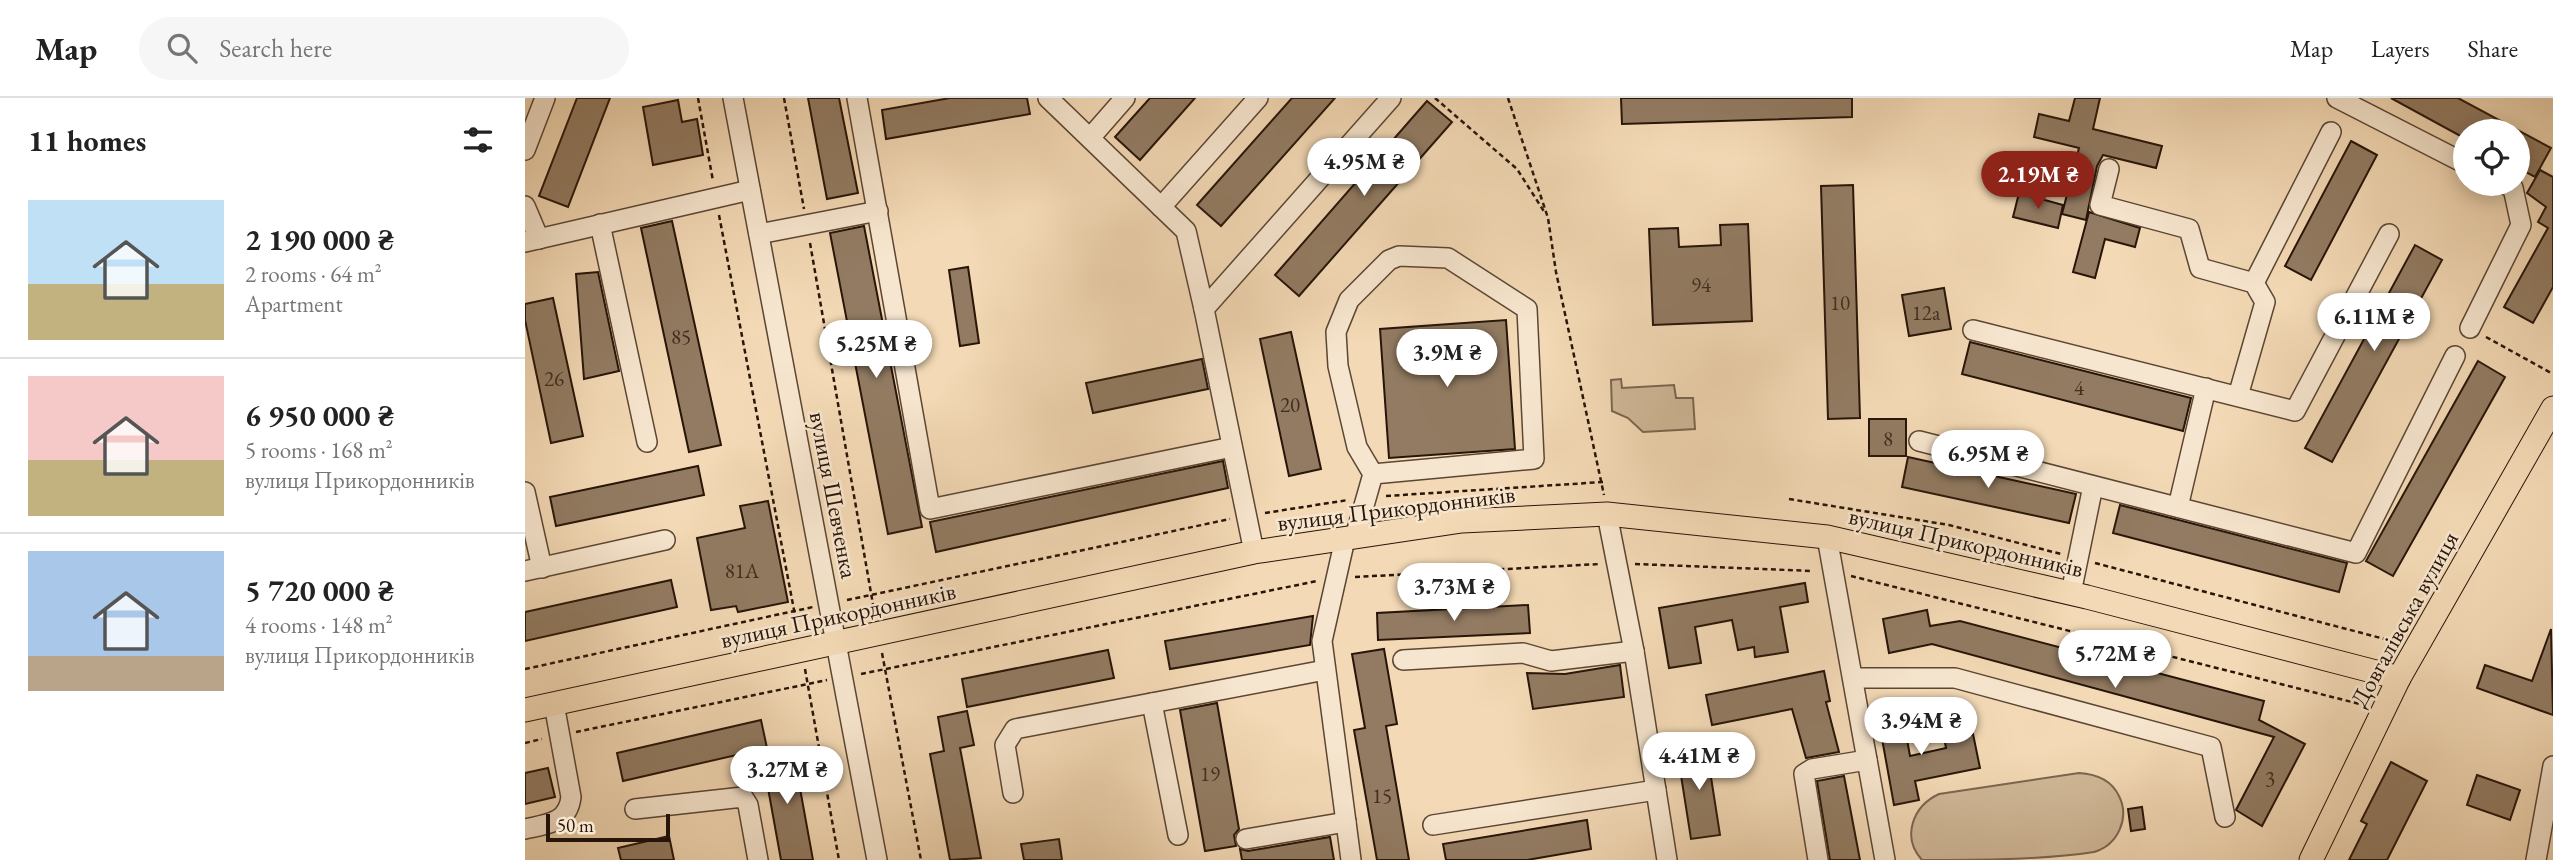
<!DOCTYPE html>
<meta charset="utf-8">
<style>
:root{--surface:#fff;--page:#f6f6f6;--text:#222;--muted:#767676;--line:#e0e0e0;--accent:#8f2418}
body{margin:0;font-family:"EB Garamond",serif;background:var(--page);color:var(--text);height:100vh;display:flex;flex-direction:column;font-size:26px;white-space:nowrap}
*{box-sizing:border-box;margin:0}
p{font-size:23px;color:var(--muted)}
.icon{flex:none;width:38px;height:38px;fill:none;stroke:currentColor;stroke-width:2;stroke-linecap:round;stroke-linejoin:round}
.map{position:relative;flex:1;overflow:hidden}
.side{display:flex;flex-direction:column;background:var(--surface);width:525px}
.side>*{flex:none}
.buttons{position:absolute;left:1928px;top:21px;display:grid;gap:14px}
.buttons a{display:grid;place-items:center;width:77px;height:77px;border-radius:50%;background:var(--surface);box-shadow:0 4px 18px #0003;font-size:35px}
.scale{position:absolute;left:21px;bottom:18px;width:124px;box-sizing:border-box;padding-left:7px;border:4px solid #281509;border-top:0;font-size:19px;line-height:24px;white-space:nowrap;color:#281509;-webkit-text-stroke:5px #f7e6cf;paint-order:stroke}
.price{position:absolute;translate:-50% -60px;padding:0 16px;border-radius:24px;background:#fff;color:#222;font-size:23px;line-height:46px;filter:drop-shadow(0 2px 4px #0008)}
.price::after{content:'';position:absolute;left:50%;top:42px;width:21px;height:16px;margin-left:-10px;background:inherit;clip-path:polygon(0 0,100% 0,50% 100%)}
.price.on{background:var(--accent);color:#fff}
ul{padding:0;list-style:none}
li{display:flex;align-items:center;gap:21px;height:175px;padding:0 28px}
li+li{border-top:2px solid var(--line)}
li span{display:grid;place-items:center;flex:none;width:196px;height:140px;border-radius:0px;color:#555}
li>.icon{margin-inline-start:auto}
span .icon{width:84px;height:84px;fill:#fffc;stroke-width:1}
li b{font-size:30px}
h2{display:flex;justify-content:space-between;align-items:center;height:84px;padding:0 28px;font-size:30px}
header{display:flex;align-items:center;gap:42px;box-sizing:border-box;height:98px;padding:0 35px;background:var(--surface);border-bottom:2px solid var(--line)}
header strong{font-size:33px}
nav{display:flex;gap:38px;margin-inline-start:auto;font-size:24px}
.search{width:490px;height:63px;background:var(--page);display:flex;align-items:center;gap:18px;box-sizing:border-box;padding:0 24px;border-radius:38px;color:var(--muted);font-size:26px}
main{display:flex;flex:1;min-height:0}
.map>svg:first-child{display:block}
.green{fill:#d0b898;stroke:#7c6650;stroke-width:2}
.building{fill:#927b62;stroke:#281509;stroke-width:2}
.lines{fill:none;stroke-linecap:round;stroke-linejoin:round}
.minor-casing{stroke:#5b4634;stroke-width:22}
.major-casing{stroke:#281509;stroke-width:25}
.path{stroke:#281509;stroke-width:2.5;stroke-dasharray:5 3.5;stroke-linecap:butt}
.minor{stroke:#f7e6cf;stroke-width:19}
.major{stroke:#f3d9b5;stroke-width:23}
.labels{text-anchor:middle;dominant-baseline:central;stroke-width:5;stroke-linejoin:round;paint-order:stroke}
.number-label{font-size:21px;fill:#422e1f}
.street-label{font-size:24px;fill:#281509;stroke:#f7e6cf}
</style>
<header>
<strong>Map</strong>
<div class="search"><svg class="icon" aria-label="search" viewBox="0 0 24 24"><circle cx="10" cy="10" r="6"/><path d="M15 15l6 6"/></svg>Search here</div>
<nav><a>Map</a><a>Layers</a><a>Share</a></nav>
</header>
<main>
<section class="side">
<h2>11 homes<svg class="icon" aria-label="filters" viewBox="0 0 24 24"><path d="M4 7h16M4 17h16"/><circle cx="9" cy="7" r="2"/><circle cx="15" cy="17" r="2"/></svg></h2>
<ul>
<li><span style="background:linear-gradient(#bfe0f5 60%,#c2b280 0)"><svg class="icon" aria-label="home" viewBox="0 0 24 24"><path d="M3 11l9-7 9 7M6 9v11h12V9"/></svg></span><div><b>2 190 000 ₴</b><p>2 rooms · 64 m²</p><p>Apartment</p></div></li>
<li><span style="background:linear-gradient(#f6c9c9 60%,#c2b280 0)"><svg class="icon" aria-label="home" viewBox="0 0 24 24"><path d="M3 11l9-7 9 7M6 9v11h12V9"/></svg></span><div><b>6 950 000 ₴</b><p>5 rooms · 168 m²</p><p>вулиця Прикордонників</p></div></li>
<li><span style="background:linear-gradient(#a9c7e8 75%,#b9a48a 0)"><svg class="icon" aria-label="home" viewBox="0 0 24 24"><path d="M3 11l9-7 9 7M6 9v11h12V9"/></svg></span><div><b>5 720 000 ₴</b><p>4 rooms · 148 m²</p><p>вулиця Прикордонників</p></div></li>
</ul>
</section>
<div class="map">
<svg width="2028" height="762" viewBox="0 0 2028 762">
<rect width="100%" height="100%" fill="#f3d9b5"/>
<filter id="stains"><feTurbulence type="fractalNoise" baseFrequency=".00286" numOctaves="4"/><feColorMatrix values="0 0 0 0 .2 0 0 0 0 .09 0 0 0 0 .02 0 0 0 .5 -.17"/></filter>
<radialGradient id="worn" r=".72"><stop offset=".6" stop-color="#630" stop-opacity="0"/><stop offset="1" stop-color="#630" stop-opacity=".3"/></radialGradient>
<g class="green">
<path d="M 1096,281 L 1097,290 L 1149,287 L 1151,300 L 1168,300 L 1170,331 L 1118,334 L 1103,320 L 1087,313 L 1086,282 Z"/>
<path d="M 1554,675 C 1571,676 1586,681 1594,698 C 1605,720 1593,747 1569,754 C 1516,762 1452,762 1397,762 C 1376,739 1388,708 1414,696 Z"/>
</g>
<g class="building">
<path d="M 52,0 L 85,0 L 43,109 L 14,98 Z"/>
<path d="M 283,0 L 314,0 L 333,95 L 302,101 Z"/>
<path d="M 425,0 L 502,0 L 505,16 L 361,41 L 357,12 Z"/>
<path d="M 625,0 L 670,0 L 615,62 L 590,39 Z"/>
<path d="M 767,0 L 810,0 L 696,128 L 672,107 Z"/>
<path d="M 1096,0 L 1327,0 L 1327,19 L 1097,26 Z"/>
<path d="M 1550,0 L 1575,0 L 1568,31 L 1637,48 L 1631,70 L 1578,57 L 1572,68 L 1561,122 L 1537,116 L 1554,50 L 1509,39 L 1514,16 L 1544,23 Z"/>
<path d="M 1866,0 L 1933,0 L 2026,50 L 2010,79 L 1993,70 L 1993,33 L 1941,33 L 1941,41 Z"/>
<path d="M 153,2 L 157,24 L 172,21 L 178,57 L 128,67 L 118,9 Z"/>
<path d="M 902,3 L 927,24 L 774,198 L 750,177 Z"/>
<path d="M 1826,43 L 1852,57 L 1786,182 L 1760,168 Z"/>
<path d="M 2015,72 L 2028,79 L 2028,189 L 2008,225 L 1979,209 L 2023,130 L 2013,124 L 2021,109 L 2002,95 Z"/>
<path d="M 1328,87 L 1335,320 L 1303,321 L 1296,88 Z"/>
<path d="M 1494,95 L 1538,107 L 1533,130 L 1488,119 Z"/>
<path d="M 1564,114 L 1615,130 L 1610,149 L 1580,141 L 1570,180 L 1548,174 Z"/>
<path d="M 147,123 L 196,347 L 164,354 L 116,130 Z"/>
<path d="M 1223,126 L 1227,223 L 1128,227 L 1124,131 L 1153,130 L 1154,149 L 1196,147 L 1195,127 Z"/>
<path d="M 339,128 L 397,429 L 363,436 L 305,135 Z"/>
<path d="M 1890,147 L 1917,162 L 1807,364 L 1780,350 Z"/>
<path d="M 443,169 L 454,245 L 435,248 L 424,172 Z"/>
<path d="M 73,174 L 94,273 L 59,281 L 51,176 Z"/>
<path d="M 1419,190 L 1426,231 L 1384,238 L 1377,197 Z"/>
<path d="M 28,200 L 58,338 L 26,345 L 0,222 L 0,206 Z"/>
<path d="M 981,222 L 990,351 L 864,360 L 855,231 Z"/>
<path d="M 766,234 L 796,371 L 764,378 L 735,241 Z"/>
<path d="M 1445,244 L 1666,300 L 1658,333 L 1437,276 Z"/>
<path d="M 677,261 L 683,291 L 568,315 L 561,285 Z"/>
<path d="M 1953,263 L 1980,279 L 1868,478 L 1841,463 Z"/>
<rect x="1344" y="321" width="37" height="37"/>
<path d="M 1383,359 L 1551,396 L 1544,425 L 1377,389 Z"/>
<path d="M 698,363 L 703,390 L 411,454 L 405,424 Z"/>
<path d="M 173,368 L 179,397 L 31,428 L 25,399 Z"/>
<path d="M 243,403 L 263,504 L 213,514 L 211,508 L 186,512 L 172,440 L 220,430 L 215,408 Z"/>
<path d="M 1595,407 L 1822,465 L 1814,494 L 1588,435 Z"/>
<path d="M 146,482 L 152,509 L 0,543 L 0,514 Z"/>
<path d="M 1280,485 L 1283,504 L 1255,509 L 1263,554 L 1230,559 L 1229,549 L 1213,552 L 1207,522 L 1170,529 L 1176,565 L 1144,570 L 1134,510 Z"/>
<path d="M 1003,507 L 1005,535 L 853,542 L 852,515 Z"/>
<path d="M 1402,512 L 1405,528 L 1435,523 L 1739,603 L 1734,622 L 1780,646 L 1737,728 L 1711,712 L 1749,639 L 1407,546 L 1364,555 L 1358,521 Z"/>
<path d="M 788,518 L 785,547 L 645,571 L 640,543 Z"/>
<path d="M 2026,531 L 2028,617 L 1952,590 L 1960,567 L 2007,583 Z"/>
<path d="M 859,551 L 872,626 L 861,628 L 884,762 L 852,762 L 829,632 L 840,630 L 827,556 Z"/>
<path d="M 583,552 L 589,580 L 442,609 L 437,581 Z"/>
<path d="M 1095,567 L 1099,599 L 1008,611 L 1002,575 L 1040,576 Z"/>
<path d="M 1299,573 L 1305,603 L 1301,604 L 1314,654 L 1281,660 L 1267,611 L 1187,627 L 1181,597 Z"/>
<path d="M 692,605 L 714,731 L 709,737 L 711,748 L 680,753 L 655,612 Z"/>
<path d="M 1376,608 L 1385,658 L 1421,650 L 1418,634 L 1435,631 L 1436,639 L 1448,636 L 1455,670 L 1390,683 L 1394,702 L 1369,707 L 1352,613 Z"/>
<path d="M 442,613 L 449,647 L 435,650 L 456,760 L 425,762 L 405,656 L 419,653 L 413,619 Z"/>
<path d="M 236,622 L 242,650 L 98,683 L 92,655 Z"/>
<path d="M 1181,647 L 1195,737 L 1166,741 L 1152,652 Z"/>
<path d="M 268,652 L 288,762 L 256,762 L 237,657 Z"/>
<path d="M 1866,664 L 1902,683 L 1862,762 L 1824,762 L 1842,726 L 1836,723 Z"/>
<path d="M 23,670 L 30,699 L 0,706 L 0,675 Z"/>
<path d="M 1952,677 L 1995,692 L 1985,722 L 1942,707 Z"/>
<path d="M 1319,678 L 1335,762 L 1305,762 L 1292,683 Z"/>
<path d="M 1617,709 L 1620,731 L 1606,733 L 1603,711 Z"/>
<path d="M 1062,722 L 1066,751 L 1002,762 L 921,762 L 918,746 Z"/>
<path d="M 144,738 L 149,762 L 96,762 L 93,750 Z"/>
<path d="M 805,739 L 809,762 L 717,762 L 715,751 L 723,753 Z"/>
<path d="M 534,741 L 537,762 L 499,762 L 496,746 Z"/>
</g>
<g class="lines">
<defs>
<g id="minor">
<path d="M 208,0 L 352,762"/>
<path d="M 332,0 L 405,411 L 707,349"/>
<path d="M 523,0 L 661,133 L 679,211"/>
<path d="M 1812,0 L 1941,66"/>
<path d="M 565,40 L 600,0"/>
<path d="M 0,52 L 20,0"/>
<path d="M 1584,71 L 1575,107 L 1664,131 L 1675,170 L 1729,185 L 1740,204 L 1713,298"/>
<path d="M 0,108 L 14,141"/>
<path d="M 636,109 L 733,0"/>
<path d="M 75,126 L 122,344"/>
<path d="M 234,136 L 353,113"/>
<path d="M 0,144 L 225,92"/>
<path d="M 1729,185 L 1806,34"/>
<path d="M 1945,230 L 1996,127 L 1988,90 L 1979,86"/>
<path d="M 1448,232 L 1770,313 L 1864,136"/>
<path d="M 1394,343 L 1831,455 L 1930,258"/>
<path d="M 0,394 L 17,470"/>
<path d="M 1653,409 L 1681,290"/>
<path d="M 1082,416 L 1109,553 L 1142,762"/>
<path d="M 830,439 L 848,376 L 1009,361 L 1002,211 L 923,160 L 874,158 L 864,162 L 824,202 L 811,234 L 813,268 L 832,349 L 848,376"/>
<path d="M 1302,439 L 1360,762"/>
<path d="M 820,441 L 797,543 L 826,762"/>
<path d="M 729,454 L 679,211 L 866,0"/>
<path d="M 0,473 L 140,442"/>
<path d="M 1546,495 L 1568,388"/>
<path d="M 878,562 L 998,555 L 1026,563 L 1109,553"/>
<path d="M 1328,580 L 1430,580 L 1686,649 L 1700,719"/>
<path d="M 627,605 L 653,737"/>
<path d="M 488,695 L 480,647 L 490,631 L 800,572"/>
<path d="M 110,711 L 218,699 L 223,707 L 233,762"/>
<path d="M 908,727 L 1131,692"/>
<path d="M 0,731 C 23,726 43,725 46,699 L 29,606"/>
<path d="M 721,741 L 821,724"/>
<path d="M 1293,762 L 1279,676 L 1287,671 L 1342,662"/>
<path d="M 2011,762 L 2028,668"/>
</g>
<g id="major">
<path d="M 0,612 L 729,454 L 937,423 L 1082,416 L 1302,439 L 1562,499 L 1874,580"/>
<path d="M 1786,762 L 1874,580 L 2028,310"/>
</g>
</defs>
<use href="#minor" class="minor-casing"/>
<use href="#major" class="major-casing"/>
<g class="path">
<path d="M 173,0 L 188,83"/>
<path d="M 259,0 L 279,111"/>
<path d="M 910,0 L 992,71 L 1020,115"/>
<path d="M 983,0 L 1023,120 L 1031,174 L 1079,397"/>
<path d="M 194,117 L 273,533"/>
<path d="M 285,145 L 350,518"/>
<path d="M 1961,239 L 2028,276"/>
<path d="M 861,398 L 1078,384"/>
<path d="M 1264,401 L 1424,427 L 1536,456"/>
<path d="M 740,415 L 823,402"/>
<path d="M 1570,465 L 1871,544"/>
<path d="M 1110,466 L 1288,473"/>
<path d="M 1326,478 L 1839,607"/>
<path d="M 830,479 L 1075,466"/>
<path d="M 322,502 L 705,421"/>
<path d="M 357,555 L 396,762"/>
<path d="M 0,571 L 288,509"/>
<path d="M 280,571 L 314,762"/>
<path d="M 336,576 L 792,483"/>
<path d="M 51,634 L 302,582"/>
<path d="M 0,645 L 17,641"/>
</g>
<use href="#minor" class="minor"/>
<use href="#major" class="major"/>
</g>
<g class="labels">
<g class="number-label">
<text x="1176" y="186">94</text>
<text x="1315" y="204">10</text>
<text x="1401" y="214">12а</text>
<text x="156" y="238">85</text>
<text x="29" y="280">26</text>
<text x="1554" y="289">4</text>
<text x="765" y="306">20</text>
<text x="1363" y="340">8</text>
<text x="217" y="472">81А</text>
<text x="685" y="675">19</text>
<text x="1745" y="680">3</text>
<text x="857" y="697">15</text>
</g>
<g class="street-label">
<text transform="translate(309 397) rotate(79)">вулиця Шевченка</text>
<text transform="translate(871 410) rotate(-7)">вулиця Прикордонників</text>
<text transform="translate(1441 444) rotate(13)">вулиця Прикордонників</text>
<text transform="translate(313 517) rotate(-12)">вулиця Прикордонників</text>
<text transform="translate(1879 521) rotate(-61)">Довгалівська вулиця</text>
</g>
</g>
<rect width="100%" height="100%" filter="url(#stains)"/>
<rect width="100%" height="100%" fill="url(#worn)"/>
</svg>
<div class="buttons">
<a><svg class="icon" aria-label="locate" viewBox="0 0 24 24"><circle cx="12" cy="12" r="6"/><path d="M12 2v4M12 18v4M2 12h4M18 12h4"/></svg></a>
</div>
<div class="scale">50 m</div>
<b class="price" style="left:839px;top:100px">4.95M ₴</b>
<b class="price on" style="left:1513px;top:113px">2.19M ₴</b>
<b class="price" style="left:1849px;top:255px">6.11M ₴</b>
<b class="price" style="left:351px;top:282px">5.25M ₴</b>
<b class="price" style="left:922px;top:291px">3.9M ₴</b>
<b class="price" style="left:1463px;top:392px">6.95M ₴</b>
<b class="price" style="left:929px;top:525px">3.73M ₴</b>
<b class="price" style="left:1590px;top:592px">5.72M ₴</b>
<b class="price" style="left:1396px;top:659px">3.94M ₴</b>
<b class="price" style="left:1174px;top:694px">4.41M ₴</b>
<b class="price" style="left:262px;top:708px">3.27M ₴</b>
</div>
</main>
